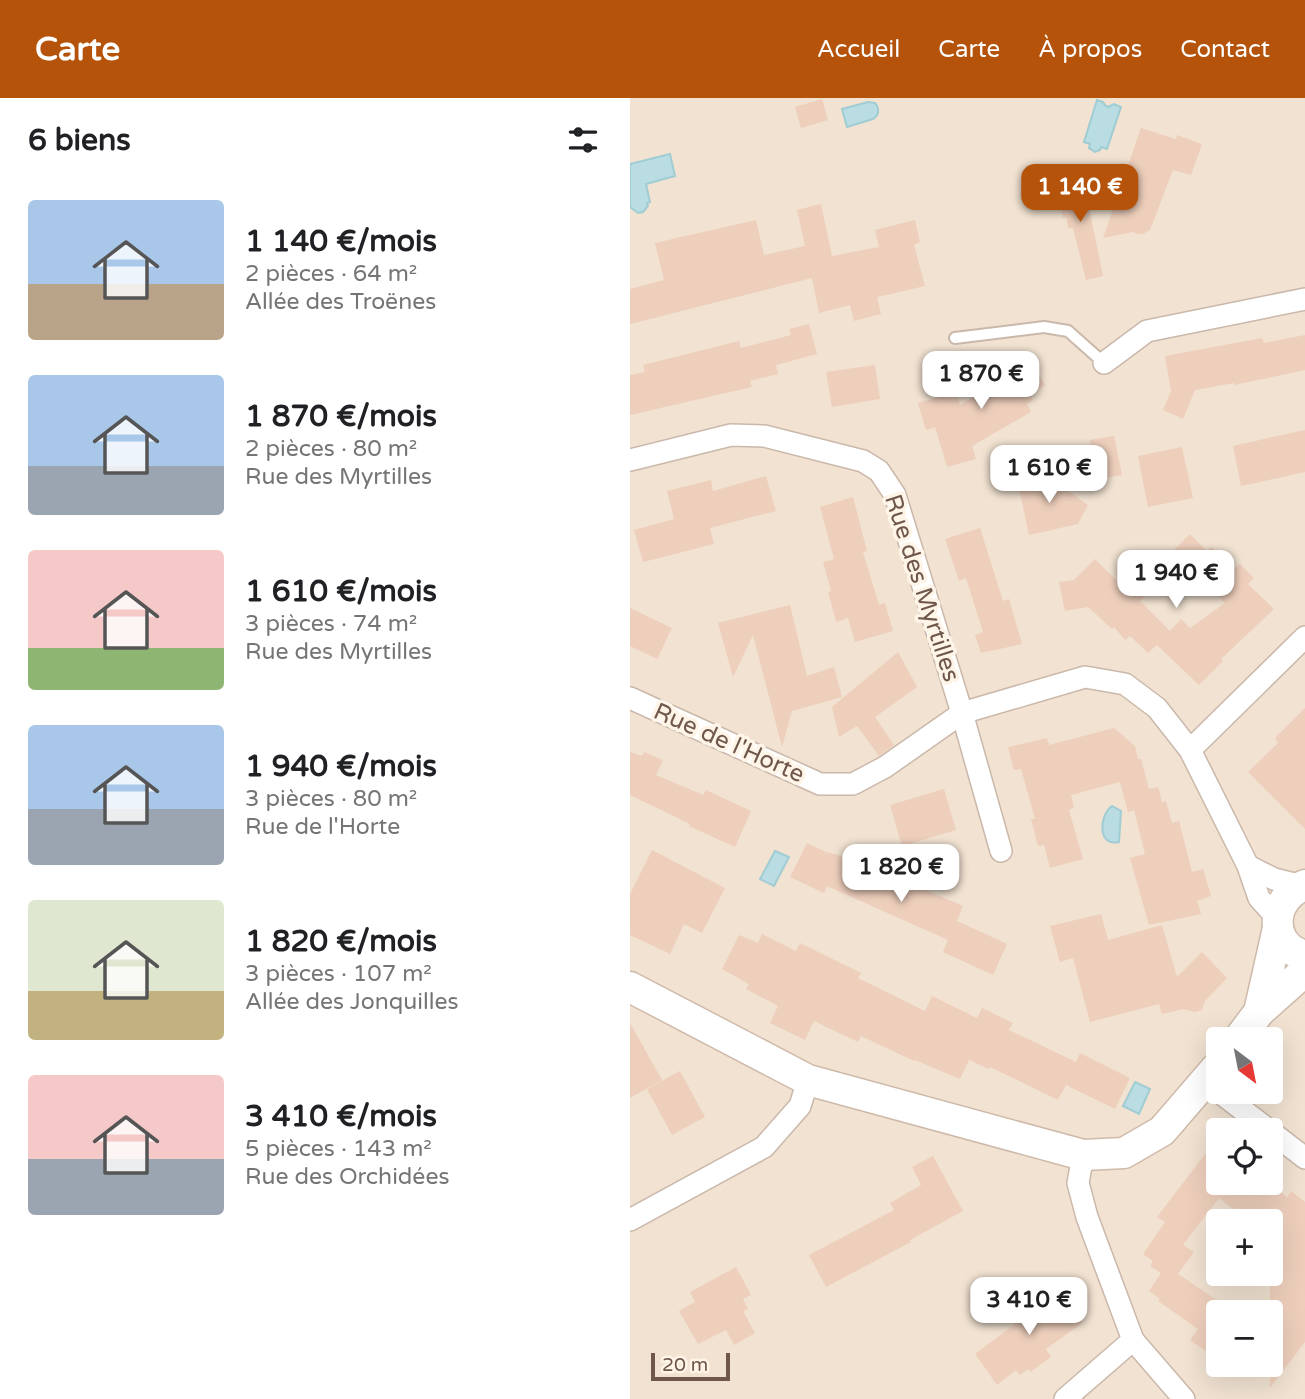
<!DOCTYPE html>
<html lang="fr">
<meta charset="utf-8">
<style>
:root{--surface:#fff;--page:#f6f6f6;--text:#202124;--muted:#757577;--accent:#b45309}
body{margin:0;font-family:"Varela Round",sans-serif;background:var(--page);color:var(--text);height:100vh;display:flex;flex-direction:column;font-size:26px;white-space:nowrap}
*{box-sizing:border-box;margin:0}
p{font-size:23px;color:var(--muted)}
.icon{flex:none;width:38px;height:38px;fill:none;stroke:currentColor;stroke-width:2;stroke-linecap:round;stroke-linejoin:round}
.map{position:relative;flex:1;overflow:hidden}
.drawer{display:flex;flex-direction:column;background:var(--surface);width:630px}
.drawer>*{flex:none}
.needle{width:46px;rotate:148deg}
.fabs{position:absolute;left:576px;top:929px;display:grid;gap:14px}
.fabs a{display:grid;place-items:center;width:77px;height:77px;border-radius:7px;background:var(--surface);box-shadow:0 7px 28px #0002;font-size:35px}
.scale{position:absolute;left:21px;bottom:18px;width:79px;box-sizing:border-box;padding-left:7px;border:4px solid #70574b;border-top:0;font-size:19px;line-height:24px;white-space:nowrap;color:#70574b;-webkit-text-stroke:5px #fef5e8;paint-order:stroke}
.price{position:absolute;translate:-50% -60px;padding:0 16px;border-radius:14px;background:#fff;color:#222;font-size:23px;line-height:46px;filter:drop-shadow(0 2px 4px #0008)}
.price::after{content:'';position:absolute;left:50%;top:42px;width:21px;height:16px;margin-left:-10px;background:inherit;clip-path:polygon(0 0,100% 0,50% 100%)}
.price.selected{background:var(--accent);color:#fff}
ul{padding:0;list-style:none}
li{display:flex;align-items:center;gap:21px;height:175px;padding:0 28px}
li span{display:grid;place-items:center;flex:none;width:196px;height:140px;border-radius:7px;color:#555}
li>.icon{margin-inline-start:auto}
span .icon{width:84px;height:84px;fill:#fffc;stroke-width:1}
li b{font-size:30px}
h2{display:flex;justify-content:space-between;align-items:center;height:84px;padding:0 28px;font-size:30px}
header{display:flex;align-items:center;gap:42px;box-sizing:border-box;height:98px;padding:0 35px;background:var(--accent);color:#fff}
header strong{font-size:33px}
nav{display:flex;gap:38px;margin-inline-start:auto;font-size:24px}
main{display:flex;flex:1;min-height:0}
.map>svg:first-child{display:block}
.residential{fill:#f1e2d1;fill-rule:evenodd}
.water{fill:#b9dde2;stroke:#a0ccd3;stroke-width:2}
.building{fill:#eecfbc}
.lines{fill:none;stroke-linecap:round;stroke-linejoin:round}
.lane-casing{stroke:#cab8aa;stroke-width:14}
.street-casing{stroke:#cab8aa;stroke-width:24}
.secondary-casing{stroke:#cfbaaa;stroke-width:33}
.lane{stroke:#fff;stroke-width:10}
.street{stroke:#fff;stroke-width:21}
.secondary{stroke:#fff;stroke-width:30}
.labels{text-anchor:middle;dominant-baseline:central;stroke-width:7;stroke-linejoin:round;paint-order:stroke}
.street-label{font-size:24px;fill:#70574b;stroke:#fef5e8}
</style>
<header>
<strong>Carte</strong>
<nav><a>Accueil</a><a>Carte</a><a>À propos</a><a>Contact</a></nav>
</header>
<main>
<section class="drawer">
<h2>6 biens<svg class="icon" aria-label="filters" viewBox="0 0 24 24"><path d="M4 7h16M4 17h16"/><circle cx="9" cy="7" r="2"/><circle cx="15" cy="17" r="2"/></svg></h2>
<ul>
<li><span style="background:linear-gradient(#a9c7e8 60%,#b9a48a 0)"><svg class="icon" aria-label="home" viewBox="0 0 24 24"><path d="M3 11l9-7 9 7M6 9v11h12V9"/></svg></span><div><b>1 140 €/mois</b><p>2 pièces · 64 m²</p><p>Allée des Troënes</p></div></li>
<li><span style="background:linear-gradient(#a9c7e8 65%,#9aa5b1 0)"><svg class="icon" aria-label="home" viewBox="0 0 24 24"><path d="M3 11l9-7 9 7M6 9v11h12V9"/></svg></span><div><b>1 870 €/mois</b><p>2 pièces · 80 m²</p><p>Rue des Myrtilles</p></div></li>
<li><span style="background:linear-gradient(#f6c9c9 70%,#8fb573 0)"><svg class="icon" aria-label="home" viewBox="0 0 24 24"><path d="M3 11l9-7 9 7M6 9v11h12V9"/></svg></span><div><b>1 610 €/mois</b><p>3 pièces · 74 m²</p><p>Rue des Myrtilles</p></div></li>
<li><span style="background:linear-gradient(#a9c7e8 60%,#9aa5b1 0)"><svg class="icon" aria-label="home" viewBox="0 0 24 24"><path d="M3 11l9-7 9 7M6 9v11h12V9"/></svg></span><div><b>1 940 €/mois</b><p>3 pièces · 80 m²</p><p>Rue de l'Horte</p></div></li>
<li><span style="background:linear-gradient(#dfe7d0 65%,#c2b280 0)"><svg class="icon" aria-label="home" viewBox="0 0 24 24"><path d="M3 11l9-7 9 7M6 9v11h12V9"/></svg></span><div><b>1 820 €/mois</b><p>3 pièces · 107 m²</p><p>Allée des Jonquilles</p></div></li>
<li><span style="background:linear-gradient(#f6c9c9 60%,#9aa5b1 0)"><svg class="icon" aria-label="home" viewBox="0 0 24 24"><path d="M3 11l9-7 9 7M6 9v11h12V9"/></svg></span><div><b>3 410 €/mois</b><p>5 pièces · 143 m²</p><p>Rue des Orchidées</p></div></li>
</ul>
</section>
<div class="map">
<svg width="675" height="1301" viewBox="0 0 675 1301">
<rect width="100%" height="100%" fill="#faf0e2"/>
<path class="residential" d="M 0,0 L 675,0 L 675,1301 L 0,1301 ZM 588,942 L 640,942 L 640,994 L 588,994 ZM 588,1032 L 640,1032 L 640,1085 L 588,1085 ZM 588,1124 L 640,1124 L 640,1176 L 588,1176 ZM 588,1214 L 640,1214 L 640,1267 L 588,1267 Z"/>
<g class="water">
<path d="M 467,2 L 473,4 L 475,7 L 478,9 L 484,6 L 491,9 L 477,51 L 471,49 L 470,52 L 465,54 L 459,50 L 460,46 L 454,44 Z"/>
<path d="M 238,4 L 245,5 C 250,11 249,17 243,21 L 217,29 L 212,11 Z"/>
<path d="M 40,56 L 45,78 L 16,86 L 20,104 L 17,105 L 18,108 L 13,114 L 8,115 L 0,109 L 0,66 Z"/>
<path d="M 482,708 L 491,713 L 489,744 C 467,749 469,717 482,708 Z"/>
<path d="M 145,753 L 159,759 L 144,788 L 130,781 Z"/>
<path d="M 505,984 L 520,991 L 509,1016 L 493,1008 Z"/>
</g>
<g class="building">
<path d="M 192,1 L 198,22 L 171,30 L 165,9 Z"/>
<path d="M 511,30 L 546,41 L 547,37 L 572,46 L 561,77 L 543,72 L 520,132 L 513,136 L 508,136 L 503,134 L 473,140 Z"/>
<path d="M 449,78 L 454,101 L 457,100 L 473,178 L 456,182 L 443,130 L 438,130 L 436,119 L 433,120 L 425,82 Z"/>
<path d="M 191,106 L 202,158 L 249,149 L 245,132 L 285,122 L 290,144 L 284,147 L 295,188 L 247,199 L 251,216 L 224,223 L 220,207 L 189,215 L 182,180 L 0,226 L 0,191 L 34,182 L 25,145 L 126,122 L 134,157 L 175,148 L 167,112 Z"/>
<path d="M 179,226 L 187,256 L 146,267 L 148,276 L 120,283 L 122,289 L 0,317 L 0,277 L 15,274 L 13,267 L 109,243 L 111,250 L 161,237 L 159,231 Z"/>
<path d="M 675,237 L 675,272 L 604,287 L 604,285 L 565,292 L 553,321 L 533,312 L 541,293 L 535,258 L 632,240 L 634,245 Z"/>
<path d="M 397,256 L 415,287 L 400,296 L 403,302 L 397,306 L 401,314 L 342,348 L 346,361 L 317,369 L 305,329 L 296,332 L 288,305 L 326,294 L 330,307 L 370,283 L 365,275 Z"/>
<path d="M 245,267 L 250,301 L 202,309 L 196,274 Z"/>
<path d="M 675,332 L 675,374 L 611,388 L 603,348 Z"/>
<path d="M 484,338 L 492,377 L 469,381 L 460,342 Z"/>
<path d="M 552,349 L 563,400 L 518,409 L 508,358 Z"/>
<path d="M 415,374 L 416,381 L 419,380 L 458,407 L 448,426 L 399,437 L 388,386 L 394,379 Z"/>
<path d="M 136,378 L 146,413 L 80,430 L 84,446 L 13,464 L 4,432 L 44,421 L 37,393 L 81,382 L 83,393 Z"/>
<path d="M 223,399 L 237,453 L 233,454 L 249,507 L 255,505 L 263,533 L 225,544 L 218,520 L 206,524 L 198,494 L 201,493 L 193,464 L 204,461 L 190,409 Z"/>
<path d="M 350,430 L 373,503 L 379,501 L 392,546 L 351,555 L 345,537 L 353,534 L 336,480 L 329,483 L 315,441 Z"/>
<path d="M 560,436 L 577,453 L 581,449 L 604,471 L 610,466 L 624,480 L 618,486 L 644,511 L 591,561 L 593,563 L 569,587 L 527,547 L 518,555 L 500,538 L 495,542 L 484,529 L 482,531 L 458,509 L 435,513 L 429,484 L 444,482 L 465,461 L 488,484 L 495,478 L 515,498 L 510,503 L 540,533 L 551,521 L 560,530 L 595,505 L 543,453 Z"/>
<path d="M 160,507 L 177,578 L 204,569 L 212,599 L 162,613 L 152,649 L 123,537 L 103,579 L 88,525 Z"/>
<path d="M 0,510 L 42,530 L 27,561 L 0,548 Z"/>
<path d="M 268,554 L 287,589 L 245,619 L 264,647 L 249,658 L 227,628 L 209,639 L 202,609 Z"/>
<path d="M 675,610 L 675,731 L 618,674 L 648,645 L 645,640 Z"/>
<path d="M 484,630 L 505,648 L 508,661 L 511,661 L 519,691 L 528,689 L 532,704 L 536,703 L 542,725 L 549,723 L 562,774 L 573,771 L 581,798 L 567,803 L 571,816 L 519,827 L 500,760 L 515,756 L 504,712 L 498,714 L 490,684 L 441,697 L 444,710 L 439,712 L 453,761 L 420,770 L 414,747 L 408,748 L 401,721 L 405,721 L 391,671 L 384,672 L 378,649 L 417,640 L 419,647 Z"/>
<path d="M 0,654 L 12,658 L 14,654 L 33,662 L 26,677 L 73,697 L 76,692 L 121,713 L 105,749 L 59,728 L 60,726 L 0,697 Z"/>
<path d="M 314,691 L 326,732 L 272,748 L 260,707 Z"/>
<path d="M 177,745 L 196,754 L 212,758 L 266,785 L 264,778 L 333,808 L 327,823 L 377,846 L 363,877 L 313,854 L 318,842 L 197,788 L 194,795 L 160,779 Z"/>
<path d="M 22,752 L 95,790 L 72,835 L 54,826 L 40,856 L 0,837 L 0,796 Z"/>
<path d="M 471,816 L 478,842 L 532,827 L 547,879 L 572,854 L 597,880 L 575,903 L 572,912 L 565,914 L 553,911 L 532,916 L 529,906 L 460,924 L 443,860 L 430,864 L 420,828 Z"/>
<path d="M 132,836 L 166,853 L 170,845 L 231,875 L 228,880 L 295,913 L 302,898 L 347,920 L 352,910 L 383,925 L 379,932 L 446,964 L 450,955 L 500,980 L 485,1011 L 436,987 L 428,1002 L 360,969 L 359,971 L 339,962 L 330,981 L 285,962 L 284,963 L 231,938 L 228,944 L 184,923 L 175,942 L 140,925 L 148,908 L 116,891 L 119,886 L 92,871 L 109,837 L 128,845 Z"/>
<path d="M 0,925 L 32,982 L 0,1000 Z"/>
<path d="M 50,973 L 75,1019 L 42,1037 L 17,991 Z"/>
<path d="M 588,1039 L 588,1085 L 632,1085 L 643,1094 L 646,1090 L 657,1099 L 661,1093 L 675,1104 L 675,1244 L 640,1290 L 640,1124 L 620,1124 L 589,1100 L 553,1147 L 564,1154 L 548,1176 L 588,1203 L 588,1262 L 560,1242 L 568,1231 L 528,1203 L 530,1201 L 519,1193 L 531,1175 L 520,1168 L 523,1163 L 513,1156 L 535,1124 L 527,1119 Z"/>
<path d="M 303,1058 L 333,1113 L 280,1142 L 281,1144 L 196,1189 L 179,1157 L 264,1112 L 260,1105 L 291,1087 L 282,1069 Z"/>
<path d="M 106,1169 L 121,1197 L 113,1201 L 118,1211 L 113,1213 L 125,1235 L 104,1247 L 96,1232 L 68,1246 L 49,1213 L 65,1204 L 60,1194 Z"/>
<path d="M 426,1188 L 452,1225 L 416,1251 L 421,1259 L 400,1274 L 399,1271 L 390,1277 L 386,1272 L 367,1287 L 345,1256 L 384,1227 L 380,1221 Z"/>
</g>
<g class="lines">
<defs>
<path id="lane" d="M 325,240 L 414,229 L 438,233 L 474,265"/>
<g id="street">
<path d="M 474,265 L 517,233 L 675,201"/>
<path d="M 0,362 L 101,337 L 134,338 L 233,363 L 249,373 L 265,397 L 332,615 L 371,753"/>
<path d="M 0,600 L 190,686 L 223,686 L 255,669 L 332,615 L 455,579 L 495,586 L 527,610 L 560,652 L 618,768 L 629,800 L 647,820"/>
<path d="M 560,652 L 675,539"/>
<path d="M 618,768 L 644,781 L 672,788"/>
<path d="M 589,994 L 639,1032"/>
<path d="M 640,1033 L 675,1060"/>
<path d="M 453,1057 L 448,1085 L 457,1119 L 503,1242 L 554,1301"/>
<path d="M 0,1122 L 134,1049 L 170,1008 L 178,982"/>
<path d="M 435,1301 L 503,1242"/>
</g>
<g id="secondary">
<path d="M 675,787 C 640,800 637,847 675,858"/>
<path d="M 0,889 L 178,982 L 453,1057 L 494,1055 L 532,1033 L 588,968"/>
<path d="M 629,914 L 648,830"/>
<path d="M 608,942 L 629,914 L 675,873"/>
</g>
</defs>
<use href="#lane" class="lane-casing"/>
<use href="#street" class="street-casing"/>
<use href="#secondary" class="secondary-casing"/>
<use href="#lane" class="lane"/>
<use href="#street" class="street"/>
<use href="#secondary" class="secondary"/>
</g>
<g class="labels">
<g class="street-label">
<text transform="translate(292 490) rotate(72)">Rue des Myrtilles</text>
<text transform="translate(99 645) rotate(24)">Rue de l'Horte</text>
</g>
</g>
</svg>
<div class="fabs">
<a><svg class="needle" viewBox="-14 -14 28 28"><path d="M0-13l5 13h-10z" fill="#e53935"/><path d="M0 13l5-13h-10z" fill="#757577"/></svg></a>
<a><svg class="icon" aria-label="locate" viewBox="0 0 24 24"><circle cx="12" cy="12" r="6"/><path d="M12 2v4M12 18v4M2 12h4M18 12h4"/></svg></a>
<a>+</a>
<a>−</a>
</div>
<div class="scale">20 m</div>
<b class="price selected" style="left:450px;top:126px">1 140 €</b>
<b class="price" style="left:351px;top:313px">1 870 €</b>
<b class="price" style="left:419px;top:407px">1 610 €</b>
<b class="price" style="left:546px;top:512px">1 940 €</b>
<b class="price" style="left:271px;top:806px">1 820 €</b>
<b class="price" style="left:399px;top:1239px">3 410 €</b>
</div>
</main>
